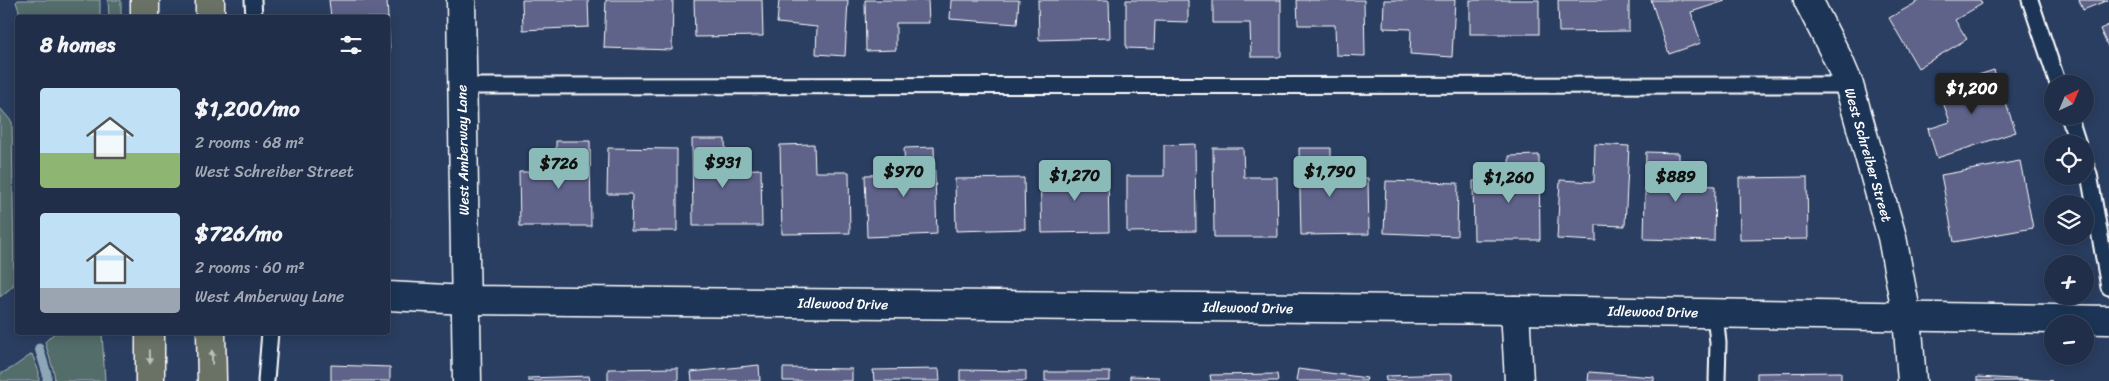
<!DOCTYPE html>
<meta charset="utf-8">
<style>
:root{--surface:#202e49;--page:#283650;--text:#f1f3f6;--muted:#a2a8b4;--line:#3d4a61;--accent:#8bbbb9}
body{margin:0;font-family:Sriracha,sans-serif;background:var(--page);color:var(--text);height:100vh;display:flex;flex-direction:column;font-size:19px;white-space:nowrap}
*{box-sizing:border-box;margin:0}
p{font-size:16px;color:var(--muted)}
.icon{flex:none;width:28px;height:28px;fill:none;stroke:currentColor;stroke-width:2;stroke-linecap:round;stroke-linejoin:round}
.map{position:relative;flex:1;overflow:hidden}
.panel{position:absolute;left:15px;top:15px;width:375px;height:320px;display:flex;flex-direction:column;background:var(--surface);border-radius:5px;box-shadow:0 2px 12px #0003,0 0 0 1px var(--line)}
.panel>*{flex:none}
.needle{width:32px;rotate:44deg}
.tools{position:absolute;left:2044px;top:75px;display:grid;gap:10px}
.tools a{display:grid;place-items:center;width:50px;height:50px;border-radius:50%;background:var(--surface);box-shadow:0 2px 12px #0003,0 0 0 1px var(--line);font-size:25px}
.price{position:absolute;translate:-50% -42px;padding:0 11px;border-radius:5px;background:var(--accent);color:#111;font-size:16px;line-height:32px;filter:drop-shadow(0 1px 2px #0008)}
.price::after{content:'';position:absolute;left:50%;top:30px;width:15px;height:11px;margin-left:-8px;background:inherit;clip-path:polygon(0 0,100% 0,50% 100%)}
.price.current{background:#222;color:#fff}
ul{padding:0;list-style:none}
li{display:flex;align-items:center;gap:15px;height:125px;padding:0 25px}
li span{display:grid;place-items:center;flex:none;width:140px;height:100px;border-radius:5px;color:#555}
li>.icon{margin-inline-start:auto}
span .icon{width:60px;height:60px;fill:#fffc;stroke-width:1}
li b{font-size:21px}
h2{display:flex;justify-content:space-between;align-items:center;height:60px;padding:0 25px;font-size:21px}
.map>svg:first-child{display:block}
.green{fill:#536d6a;stroke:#a9b6b4}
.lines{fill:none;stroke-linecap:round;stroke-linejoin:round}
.stream{stroke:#8ea7b8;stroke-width:9}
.building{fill:#5e648a;stroke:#fff}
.lane-casing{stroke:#fff;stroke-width:19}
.street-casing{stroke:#fff;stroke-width:31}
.primary-casing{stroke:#fff;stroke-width:31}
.lane{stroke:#1d3557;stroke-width:15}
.street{stroke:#1d3557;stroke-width:28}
.primary{stroke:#6b7165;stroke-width:28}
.oneway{fill:#bcbfba}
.labels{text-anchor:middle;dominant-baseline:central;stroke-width:4;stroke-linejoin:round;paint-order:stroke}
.street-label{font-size:14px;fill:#fff;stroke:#1d3557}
</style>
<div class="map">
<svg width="2109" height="381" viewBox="0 0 2109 381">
<rect width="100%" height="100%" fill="#2a3e61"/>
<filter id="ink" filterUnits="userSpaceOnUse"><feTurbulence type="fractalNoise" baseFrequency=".02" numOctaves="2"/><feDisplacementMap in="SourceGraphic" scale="10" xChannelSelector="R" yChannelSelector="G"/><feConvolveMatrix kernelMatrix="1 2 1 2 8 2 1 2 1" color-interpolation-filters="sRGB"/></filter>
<g filter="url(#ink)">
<g class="green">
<path d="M 18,0 L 100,0 L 100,17 L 21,17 L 16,2 Z"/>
<path d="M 108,0 L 121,0 L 121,17 L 109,17 Z"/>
<path d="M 0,108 L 12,122 L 14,277 L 13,286 L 0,297 Z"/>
<path d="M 54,333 L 102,333 L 105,381 L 55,381 L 54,373 L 45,342 Z"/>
<path d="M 32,354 L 39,372 L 39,381 L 0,381 L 0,374 L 12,368 Z"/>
</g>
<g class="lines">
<path class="stream" d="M 39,348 L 47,374 L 47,381"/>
</g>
<g class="building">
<path d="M 329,0 L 387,0 L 390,52 L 388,52 L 388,18 L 331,18 Z"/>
<path d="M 522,0 L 588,0 L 589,27 L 523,30 Z"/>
<path d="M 606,0 L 673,0 L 672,50 L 604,48 Z"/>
<path d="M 694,0 L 762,0 L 763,36 L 695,37 Z"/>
<path d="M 779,0 L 848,0 L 845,56 L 816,54 L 817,27 L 777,23 Z"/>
<path d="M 865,0 L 928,0 L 929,23 L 896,23 L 896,50 L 866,51 Z"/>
<path d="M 951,0 L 1019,0 L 1017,24 L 950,19 Z"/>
<path d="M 1038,0 L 1109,0 L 1110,38 L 1039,40 Z"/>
<path d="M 1126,0 L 1188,0 L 1188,22 L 1155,21 L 1154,49 L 1126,48 Z"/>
<path d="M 1213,0 L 1281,0 L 1281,57 L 1251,57 L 1250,23 L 1213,23 Z"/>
<path d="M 1297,0 L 1364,0 L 1365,56 L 1336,55 L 1335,25 L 1298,25 Z"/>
<path d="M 1384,0 L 1455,0 L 1452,57 L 1410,54 L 1411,29 L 1383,28 Z"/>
<rect x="1470" y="0" width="69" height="34"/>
<path d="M 1558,0 L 1629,0 L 1629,31 L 1559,32 Z"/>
<path d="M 1651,0 L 1724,0 L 1725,1 L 1691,12 L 1701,43 L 1669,54 Z"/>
<path d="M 1921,0 L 1980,0 L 1982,4 L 1955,20 L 1967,39 L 1918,68 L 1889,18 Z"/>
<path d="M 2079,0 L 2108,0 L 2083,10 Z"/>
<path d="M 2109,25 L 2109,49 L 2100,29 Z"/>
<path d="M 1994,70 L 2016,132 L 1937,158 L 1928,129 L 1950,122 L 1938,88 Z"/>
<path d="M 692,139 L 725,139 L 726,170 L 761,169 L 762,226 L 693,226 Z"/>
<path d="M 556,141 L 590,141 L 591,226 L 520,226 L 519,172 L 556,172 Z"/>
<path d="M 814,144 L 815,172 L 849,172 L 850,233 L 782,234 L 780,145 Z"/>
<path d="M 1195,144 L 1196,231 L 1127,232 L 1127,176 L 1164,176 L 1164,145 Z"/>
<path d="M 1595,144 L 1629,146 L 1625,226 L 1596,225 L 1596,241 L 1557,239 L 1560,180 L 1594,182 Z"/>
<path d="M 934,147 L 937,234 L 867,237 L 865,175 L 905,174 L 904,148 Z"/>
<path d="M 608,148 L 677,149 L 677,231 L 631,231 L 632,194 L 607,194 Z"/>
<path d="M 1213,148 L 1243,148 L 1244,177 L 1277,177 L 1278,237 L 1214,237 Z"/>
<path d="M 1299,148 L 1331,148 L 1331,179 L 1368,178 L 1369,234 L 1301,235 Z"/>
<path d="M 1646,152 L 1679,153 L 1679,184 L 1715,186 L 1714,241 L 1644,239 Z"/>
<path d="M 1539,155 L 1540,240 L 1474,240 L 1473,181 L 1510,181 L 1509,156 Z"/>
<path d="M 388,161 L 389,161 L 390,228 L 388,228 Z"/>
<path d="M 2020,161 L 2033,228 L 1954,242 L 1941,175 Z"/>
<path d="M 1108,172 L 1109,232 L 1042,233 L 1040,173 Z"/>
<path d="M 1807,177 L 1808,239 L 1740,240 L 1739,178 Z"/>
<path d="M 1024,178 L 1025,229 L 956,231 L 955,179 Z"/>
<path d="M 1386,181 L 1458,183 L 1457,236 L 1384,233 Z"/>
<path d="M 331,365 L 390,367 L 390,381 L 331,381 Z"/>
<path d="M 759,365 L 760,381 L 692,381 L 691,372 Z"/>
<path d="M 678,368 L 678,381 L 608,381 L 608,369 Z"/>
<path d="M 783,368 L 852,369 L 852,381 L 783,381 Z"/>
<path d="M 939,369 L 940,381 L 874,381 L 873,370 Z"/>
<path d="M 1298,369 L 1367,378 L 1366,381 L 1296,381 Z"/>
<path d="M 960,370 L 1026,371 L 1026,381 L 960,381 Z"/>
<rect x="1045" y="372" width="65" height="9"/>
<path d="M 1589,372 L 1654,377 L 1654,381 L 1588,381 Z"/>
<path d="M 1841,372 L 1841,381 L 1757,381 L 1757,373 Z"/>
<path d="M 1277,374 L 1278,381 L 1211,381 L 1210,375 Z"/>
<path d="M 1452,374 L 1452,381 L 1386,381 L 1385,376 Z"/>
<path d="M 589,376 L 590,381 L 528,381 L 528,378 Z"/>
<path d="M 1130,376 L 1159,377 L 1159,381 L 1130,381 Z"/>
<path d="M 1977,377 L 2052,381 L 1977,381 Z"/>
</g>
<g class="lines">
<defs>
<g id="lane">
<path d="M 253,0 L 254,18"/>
<path d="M 2030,0 L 2058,84"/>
<path d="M 462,86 L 1849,85"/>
<path d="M 2069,116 L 2078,144"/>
<path d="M 2085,164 L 2089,174 L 2109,287"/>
<path d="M 1715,313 L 1718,343 L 1717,381"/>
<path d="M 266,381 L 270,332"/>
</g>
<g id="street">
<path d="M 461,0 L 467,381"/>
<path d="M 1808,0 L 1838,59 L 1849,85 L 1892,237 L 1907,317 L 1912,381"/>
<path d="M 388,296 L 466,300 L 1515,310 L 2109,320"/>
<path d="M 1515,310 L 1519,381"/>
</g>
<g id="primary">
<path d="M 145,0 L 145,18"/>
<path d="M 210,0 L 210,18"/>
<path d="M 150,332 L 150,381"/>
<path d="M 211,332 L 212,381"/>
</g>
</defs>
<use href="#lane" class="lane-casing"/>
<use href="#street" class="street-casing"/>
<use href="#primary" class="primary-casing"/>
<use href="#lane" class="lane"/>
<use href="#street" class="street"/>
<use href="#primary" class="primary"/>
</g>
<defs><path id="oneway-solid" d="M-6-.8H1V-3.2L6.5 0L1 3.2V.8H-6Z" transform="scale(1.25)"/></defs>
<g class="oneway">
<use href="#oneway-solid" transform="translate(150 357) rotate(89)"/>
<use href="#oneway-solid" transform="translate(212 357) rotate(-91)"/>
</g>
</g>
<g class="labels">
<g class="street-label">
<text transform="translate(463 150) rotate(-91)">West Amberway Lane</text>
<text transform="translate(1868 155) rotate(74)">West Schreiber Street</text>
<text transform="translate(843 304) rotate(1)">Idlewood Drive</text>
<text transform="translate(1248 308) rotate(1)">Idlewood Drive</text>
<text transform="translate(1653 312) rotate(1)">Idlewood Drive</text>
</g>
</g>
</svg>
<div class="tools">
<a><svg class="needle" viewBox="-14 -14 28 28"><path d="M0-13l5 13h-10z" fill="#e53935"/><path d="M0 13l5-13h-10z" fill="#a2a8b4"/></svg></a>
<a><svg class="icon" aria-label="locate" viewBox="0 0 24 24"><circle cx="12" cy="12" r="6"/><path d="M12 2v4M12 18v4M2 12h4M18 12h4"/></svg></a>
<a><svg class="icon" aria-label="layers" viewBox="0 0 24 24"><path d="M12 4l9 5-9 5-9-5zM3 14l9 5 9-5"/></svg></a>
<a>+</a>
<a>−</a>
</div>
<b class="price current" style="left:1972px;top:115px">$1,200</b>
<b class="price" style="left:723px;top:189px">$931</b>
<b class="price" style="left:559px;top:190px">$726</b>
<b class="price" style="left:904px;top:198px">$970</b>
<b class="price" style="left:1330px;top:198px">$1,790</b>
<b class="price" style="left:1075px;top:202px">$1,270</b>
<b class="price" style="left:1676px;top:203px">$889</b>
<b class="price" style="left:1509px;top:204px">$1,260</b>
<section class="panel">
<h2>8 homes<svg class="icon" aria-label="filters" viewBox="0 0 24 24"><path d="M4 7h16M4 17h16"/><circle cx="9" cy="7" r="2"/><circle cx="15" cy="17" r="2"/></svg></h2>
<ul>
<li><span style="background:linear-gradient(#bfe0f5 65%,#8fb573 0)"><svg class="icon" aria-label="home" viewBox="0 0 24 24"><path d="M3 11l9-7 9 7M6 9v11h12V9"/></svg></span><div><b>$1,200/mo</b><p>2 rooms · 68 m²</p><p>West Schreiber Street</p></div></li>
<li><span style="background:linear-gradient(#bfe0f5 75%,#9aa5b1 0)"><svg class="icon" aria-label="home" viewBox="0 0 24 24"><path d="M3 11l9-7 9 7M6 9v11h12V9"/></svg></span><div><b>$726/mo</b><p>2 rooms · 60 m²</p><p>West Amberway Lane</p></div></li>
</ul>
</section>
</div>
